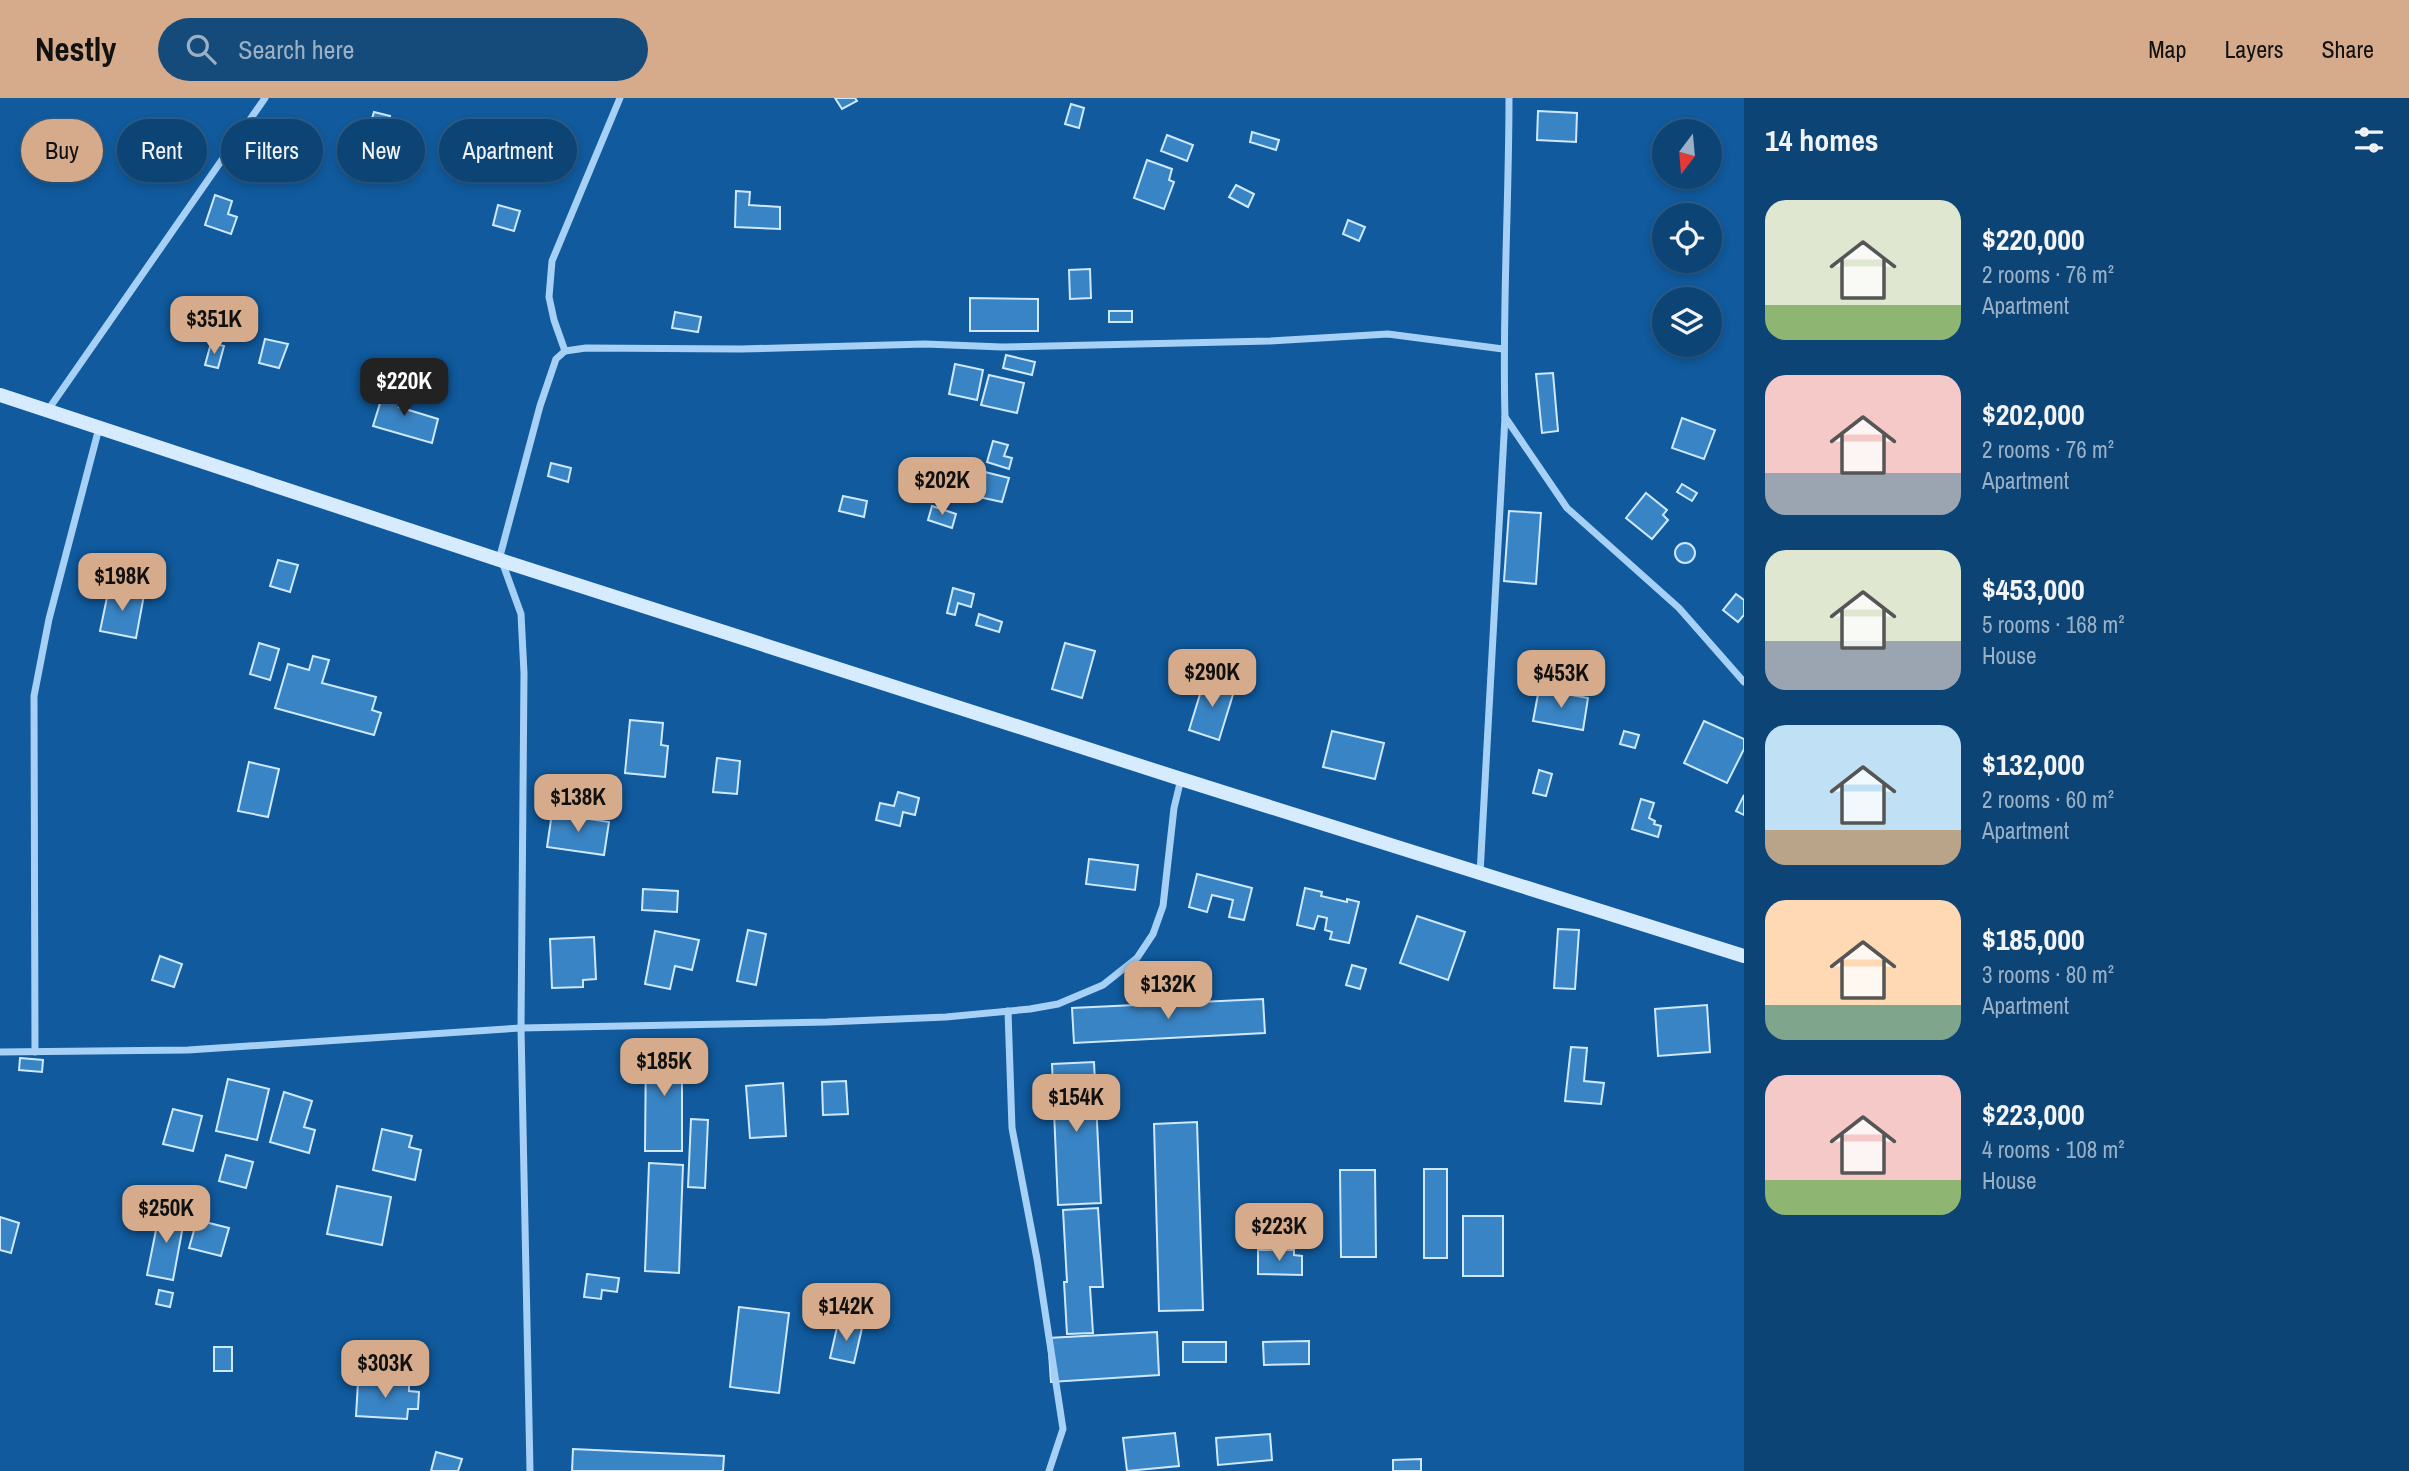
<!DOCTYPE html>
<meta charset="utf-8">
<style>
:root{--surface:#0c4476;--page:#154b7b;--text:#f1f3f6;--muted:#9ab0c5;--line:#2c5c88;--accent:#d6ab8b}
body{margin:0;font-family:"Archivo Narrow",sans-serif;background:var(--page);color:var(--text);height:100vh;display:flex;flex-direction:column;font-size:26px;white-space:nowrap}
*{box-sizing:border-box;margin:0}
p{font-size:23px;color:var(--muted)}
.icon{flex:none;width:38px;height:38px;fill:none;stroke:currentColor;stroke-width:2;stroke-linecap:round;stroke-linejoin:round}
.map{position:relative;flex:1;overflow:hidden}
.drawer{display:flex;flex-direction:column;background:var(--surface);width:665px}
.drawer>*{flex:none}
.guide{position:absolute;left:21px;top:21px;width:665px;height:63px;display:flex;gap:14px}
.needle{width:46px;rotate:196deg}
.tools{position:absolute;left:1652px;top:21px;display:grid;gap:14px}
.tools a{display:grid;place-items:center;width:70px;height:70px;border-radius:50%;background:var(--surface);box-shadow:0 4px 10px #0003,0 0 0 2px var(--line);font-size:35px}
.price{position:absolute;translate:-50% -60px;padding:0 16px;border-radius:14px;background:var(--accent);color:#111;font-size:23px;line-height:46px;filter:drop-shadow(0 2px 4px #0008)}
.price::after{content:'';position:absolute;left:50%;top:42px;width:21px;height:16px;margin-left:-10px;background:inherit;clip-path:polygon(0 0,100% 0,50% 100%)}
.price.current{background:#222;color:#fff}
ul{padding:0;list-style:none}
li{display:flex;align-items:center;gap:21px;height:175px;padding:0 21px}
li span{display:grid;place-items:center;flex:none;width:196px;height:140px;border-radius:21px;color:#555}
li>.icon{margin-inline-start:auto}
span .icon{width:84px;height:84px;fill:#fffc;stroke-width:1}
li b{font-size:30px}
h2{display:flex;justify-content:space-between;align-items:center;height:84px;padding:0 21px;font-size:30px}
.pill{padding:0 24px;border-radius:32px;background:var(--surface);box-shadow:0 4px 10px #0003,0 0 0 2px var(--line);font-size:24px;line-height:63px}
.pill.current{background:var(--accent);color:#111}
header{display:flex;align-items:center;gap:42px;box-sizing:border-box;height:98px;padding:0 35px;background:var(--accent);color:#111}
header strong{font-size:33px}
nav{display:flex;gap:38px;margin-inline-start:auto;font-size:24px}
.search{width:490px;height:63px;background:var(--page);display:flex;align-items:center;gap:18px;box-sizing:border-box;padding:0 24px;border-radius:38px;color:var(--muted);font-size:26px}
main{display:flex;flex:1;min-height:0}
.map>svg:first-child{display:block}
.building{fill:#3984c4;stroke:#cee8fe;stroke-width:2}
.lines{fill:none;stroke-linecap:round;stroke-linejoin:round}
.street{stroke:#a6d0f5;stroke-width:7}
.secondary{stroke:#d6ebfe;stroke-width:14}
</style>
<header>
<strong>Nestly</strong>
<div class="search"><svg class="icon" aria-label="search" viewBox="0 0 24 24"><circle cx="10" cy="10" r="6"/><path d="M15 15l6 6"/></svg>Search here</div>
<nav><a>Map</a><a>Layers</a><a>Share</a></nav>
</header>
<main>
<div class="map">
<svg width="1744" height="1373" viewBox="0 0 1744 1373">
<rect width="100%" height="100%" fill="#105a9d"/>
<g class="building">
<path d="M 835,0 L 855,0 L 857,3 L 842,11 Z"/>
<path d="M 1071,6 L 1084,10 L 1079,30 L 1065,26 Z"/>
<path d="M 1538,13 L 1577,15 L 1576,44 L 1537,42 Z"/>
<path d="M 374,14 L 390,18 L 382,45 L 366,40 Z"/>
<path d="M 1252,34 L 1279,42 L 1276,52 L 1250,44 Z"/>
<path d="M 1167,37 L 1193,47 L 1187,63 L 1161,53 Z"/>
<path d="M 1147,62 L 1172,71 L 1169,82 L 1174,84 L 1164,111 L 1134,100 Z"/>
<path d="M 1236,87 L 1254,96 L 1248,109 L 1229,99 Z"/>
<path d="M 736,93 L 750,94 L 749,107 L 780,109 L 780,131 L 735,129 Z"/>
<path d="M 215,97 L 232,103 L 228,116 L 237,119 L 231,136 L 205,127 Z"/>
<path d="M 498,107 L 520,113 L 514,133 L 493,127 Z"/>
<path d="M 1348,122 L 1365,129 L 1359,143 L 1343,136 Z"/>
<path d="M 1090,171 L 1091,200 L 1070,201 L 1069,172 Z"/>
<path d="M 970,200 L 1038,201 L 1038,233 L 970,233 Z"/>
<rect x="1109" y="213" width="23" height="11"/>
<path d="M 675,214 L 701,219 L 698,234 L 672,230 Z"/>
<path d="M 265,241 L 288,246 L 279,270 L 259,265 Z"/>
<path d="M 211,245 L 224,248 L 218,270 L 205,267 Z"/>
<path d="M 1006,257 L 1035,264 L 1032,277 L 1003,270 Z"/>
<path d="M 955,266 L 983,272 L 977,302 L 949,296 Z"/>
<path d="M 1553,275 L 1558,333 L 1542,335 L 1536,276 Z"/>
<path d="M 989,277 L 1024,285 L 1017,315 L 981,307 Z"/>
<path d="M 385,289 L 403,295 L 399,309 L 438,321 L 432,345 L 373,328 Z"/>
<path d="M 1682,320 L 1715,332 L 1704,361 L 1672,350 Z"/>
<path d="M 993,343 L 1008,347 L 1004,358 L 1012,360 L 1009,371 L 987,364 Z"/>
<path d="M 551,365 L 571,370 L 568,384 L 548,378 Z"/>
<path d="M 985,374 L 1009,380 L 1002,404 L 979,399 Z"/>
<path d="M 1682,386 L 1697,395 L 1692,403 L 1677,394 Z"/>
<path d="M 1646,395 L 1667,412 L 1663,417 L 1668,422 L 1652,441 L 1626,420 Z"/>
<path d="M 843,398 L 867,403 L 864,419 L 839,413 Z"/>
<path d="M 932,408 L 956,416 L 952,430 L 928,422 Z"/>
<path d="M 1509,413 L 1541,415 L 1536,486 L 1504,483 Z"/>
<circle cx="1685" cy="455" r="10"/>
<path d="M 278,462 L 298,467 L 290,494 L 270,488 Z"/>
<path d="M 109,490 L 144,497 L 136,540 L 100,533 Z"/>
<path d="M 953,490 L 974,496 L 971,509 L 958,505 L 955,517 L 947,515 Z"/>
<path d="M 1736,496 L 1744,502 L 1744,517 L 1738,524 L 1723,512 Z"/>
<path d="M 979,516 L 1002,524 L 999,534 L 976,527 Z"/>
<path d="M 259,545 L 279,551 L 270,582 L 250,576 Z"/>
<path d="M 1065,545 L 1095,553 L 1082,600 L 1052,591 Z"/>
<path d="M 313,558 L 329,562 L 322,585 L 376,599 L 372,612 L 381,615 L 374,637 L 275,610 L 288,566 L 309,572 Z"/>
<path d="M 1205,580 L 1235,590 L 1219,642 L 1189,632 Z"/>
<path d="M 1539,591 L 1588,600 L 1583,632 L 1533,623 Z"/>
<path d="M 630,622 L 663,625 L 661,647 L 668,648 L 665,679 L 625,675 Z"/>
<path d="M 1704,623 L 1744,641 L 1744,651 L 1727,685 L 1684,665 Z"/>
<path d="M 1332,633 L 1384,645 L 1375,681 L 1323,669 Z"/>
<path d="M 1624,633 L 1639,637 L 1635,650 L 1620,646 Z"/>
<path d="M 717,660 L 740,663 L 737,696 L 713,694 Z"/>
<path d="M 249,664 L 279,671 L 268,719 L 238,713 Z"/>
<path d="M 1539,672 L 1552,676 L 1546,698 L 1533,695 Z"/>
<path d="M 898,694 L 919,700 L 915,717 L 903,714 L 900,728 L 876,722 L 880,705 L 894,708 Z"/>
<path d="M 1744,697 L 1744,717 L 1736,713 Z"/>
<path d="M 1641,701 L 1654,705 L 1649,720 L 1655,723 L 1654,726 L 1661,728 L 1658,739 L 1632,731 Z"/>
<path d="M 552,715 L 609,724 L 604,757 L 547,749 Z"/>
<path d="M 1089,761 L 1138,767 L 1135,792 L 1086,786 Z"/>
<path d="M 1197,776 L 1252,790 L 1244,822 L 1229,819 L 1233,802 L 1212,797 L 1207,814 L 1189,809 Z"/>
<path d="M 1305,790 L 1322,794 L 1321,798 L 1347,804 L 1347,801 L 1359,804 L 1349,845 L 1330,841 L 1332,834 L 1325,832 L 1327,820 L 1318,818 L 1314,831 L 1297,827 Z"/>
<path d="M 643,791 L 678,793 L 677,814 L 642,812 Z"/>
<path d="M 1417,818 L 1465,834 L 1448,882 L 1400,865 Z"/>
<path d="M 1558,831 L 1579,832 L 1575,891 L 1554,890 Z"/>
<path d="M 748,832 L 766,836 L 756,887 L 737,883 Z"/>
<path d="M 655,833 L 699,842 L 692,872 L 675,868 L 670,891 L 645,886 Z"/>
<path d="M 594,839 L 596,881 L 583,882 L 583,889 L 552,890 L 550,841 Z"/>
<path d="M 160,858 L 182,866 L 174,889 L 152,882 Z"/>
<path d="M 1352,867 L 1366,871 L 1360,891 L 1346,887 Z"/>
<path d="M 1263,901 L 1265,935 L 1074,945 L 1072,910 Z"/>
<path d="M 1707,907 L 1710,954 L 1658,958 L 1655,911 Z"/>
<path d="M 646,946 L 682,947 L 682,1053 L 645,1053 Z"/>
<path d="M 1571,949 L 1587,950 L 1584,983 L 1604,985 L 1601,1006 L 1565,1003 Z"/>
<path d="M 20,960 L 43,962 L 42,974 L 19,972 Z"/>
<path d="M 1094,964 L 1101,1105 L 1058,1107 L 1052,966 Z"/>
<path d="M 228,981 L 269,991 L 257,1042 L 216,1033 Z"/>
<path d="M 846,983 L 848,1016 L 823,1017 L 822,984 Z"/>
<path d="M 783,985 L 786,1038 L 750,1040 L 746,988 Z"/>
<path d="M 284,994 L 312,1003 L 304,1029 L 315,1032 L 309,1055 L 270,1044 Z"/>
<path d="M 173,1011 L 202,1018 L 193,1053 L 163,1046 Z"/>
<path d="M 691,1021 L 708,1022 L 705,1090 L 688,1089 Z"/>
<path d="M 1197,1024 L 1203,1212 L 1159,1213 L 1154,1026 Z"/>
<path d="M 382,1031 L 412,1038 L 409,1049 L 421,1052 L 415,1082 L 373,1072 Z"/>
<path d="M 226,1057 L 253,1064 L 246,1090 L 219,1083 Z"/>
<path d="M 649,1065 L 683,1067 L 679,1175 L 645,1173 Z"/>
<rect x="1424" y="1071" width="23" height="89"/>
<path d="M 1340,1072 L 1375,1072 L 1376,1159 L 1341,1159 Z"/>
<path d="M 337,1088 L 391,1099 L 382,1147 L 327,1136 Z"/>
<path d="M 1098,1110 L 1103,1189 L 1090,1189 L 1093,1235 L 1067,1236 L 1064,1184 L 1067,1184 L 1063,1112 Z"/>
<path d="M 160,1112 L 185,1117 L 173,1182 L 147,1177 Z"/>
<rect x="1463" y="1118" width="40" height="60"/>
<path d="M 0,1119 L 19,1125 L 11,1155 L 0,1152 Z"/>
<path d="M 197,1122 L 229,1130 L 221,1158 L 189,1150 Z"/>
<path d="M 1258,1152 L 1294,1152 L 1294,1157 L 1302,1158 L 1302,1177 L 1258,1176 Z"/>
<path d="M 587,1176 L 619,1180 L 617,1194 L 602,1192 L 601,1201 L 584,1199 Z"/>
<path d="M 159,1192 L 173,1195 L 170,1209 L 156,1206 Z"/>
<path d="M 739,1209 L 789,1215 L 779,1295 L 730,1289 Z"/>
<path d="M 838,1225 L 862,1230 L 854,1265 L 830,1260 Z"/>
<path d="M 1157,1234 L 1159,1277 L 1051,1284 L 1048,1240 Z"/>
<path d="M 1309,1243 L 1309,1266 L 1264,1267 L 1263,1244 Z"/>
<rect x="1183" y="1244" width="43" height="20"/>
<rect x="214" y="1249" width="18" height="24"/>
<path d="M 377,1278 L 390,1279 L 389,1286 L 409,1287 L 409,1293 L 419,1294 L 418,1311 L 408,1311 L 407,1321 L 356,1318 L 358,1284 L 377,1285 Z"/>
<path d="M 1175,1335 L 1179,1368 L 1127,1373 L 1123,1340 Z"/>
<path d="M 1270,1336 L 1272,1362 L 1218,1367 L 1216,1340 Z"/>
<path d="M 573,1351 L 724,1358 L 723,1373 L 572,1373 Z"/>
<path d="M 436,1354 L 462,1361 L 458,1373 L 431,1373 Z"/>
<path d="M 1421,1361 L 1421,1373 L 1393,1373 L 1393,1362 Z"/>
</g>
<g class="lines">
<g class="street">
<path d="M 565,253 L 554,222 L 549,199 L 552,163 L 620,0"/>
<path d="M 48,312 L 265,0"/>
<path d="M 1505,319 L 1567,410 L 1679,510 L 1744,584"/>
<path d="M 1480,776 L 1505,319 C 1502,213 1509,106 1509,0"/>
<path d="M 1008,913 L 1012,1030 L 1037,1161 L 1063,1331 L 1049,1373"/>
<path d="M 0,954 L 188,952 L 521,930 L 827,924 L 946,919 L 1030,911 L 1058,906 L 1103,887 L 1137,860 L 1153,836 L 1163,808 L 1174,710 L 1181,681"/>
<path d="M 35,954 L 34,598 L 49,521 L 99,330"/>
<path d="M 530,1373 L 521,930 L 524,575 L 521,516 L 500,458 L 540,308 L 556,261 L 565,253 L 586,250 L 741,251 L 925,246 L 1002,249 L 1270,243 L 1388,236 L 1503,251"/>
</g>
<path class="secondary" d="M 0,297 L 503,463 L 1181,681 L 1744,858"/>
</g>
</svg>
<div class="tools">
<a><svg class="needle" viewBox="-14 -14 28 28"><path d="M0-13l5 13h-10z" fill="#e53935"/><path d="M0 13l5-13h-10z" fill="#9ab0c5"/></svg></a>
<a><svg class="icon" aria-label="locate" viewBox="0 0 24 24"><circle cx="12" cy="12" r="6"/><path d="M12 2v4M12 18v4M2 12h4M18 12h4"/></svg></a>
<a><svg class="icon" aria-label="layers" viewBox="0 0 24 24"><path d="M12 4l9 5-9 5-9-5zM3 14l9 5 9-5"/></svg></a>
</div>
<b class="price" style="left:214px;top:258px">$351K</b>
<b class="price current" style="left:404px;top:320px">$220K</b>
<b class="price" style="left:942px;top:419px">$202K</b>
<b class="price" style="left:122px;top:515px">$198K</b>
<b class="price" style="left:1212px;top:611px">$290K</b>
<b class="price" style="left:1561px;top:612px">$453K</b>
<b class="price" style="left:578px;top:736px">$138K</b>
<b class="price" style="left:1168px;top:923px">$132K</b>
<b class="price" style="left:664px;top:1000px">$185K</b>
<b class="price" style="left:1076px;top:1036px">$154K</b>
<b class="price" style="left:166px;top:1147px">$250K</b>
<b class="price" style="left:1279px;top:1165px">$223K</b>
<b class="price" style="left:846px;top:1245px">$142K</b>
<b class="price" style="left:385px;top:1302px">$303K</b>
<div class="guide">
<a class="pill current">Buy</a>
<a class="pill">Rent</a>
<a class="pill">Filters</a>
<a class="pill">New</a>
<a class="pill">Apartment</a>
</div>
</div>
<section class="drawer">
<h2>14 homes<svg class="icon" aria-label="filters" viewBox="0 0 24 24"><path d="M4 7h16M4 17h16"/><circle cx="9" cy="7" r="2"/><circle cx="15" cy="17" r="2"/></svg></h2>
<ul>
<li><span style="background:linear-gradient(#dfe7d0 75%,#8fb573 0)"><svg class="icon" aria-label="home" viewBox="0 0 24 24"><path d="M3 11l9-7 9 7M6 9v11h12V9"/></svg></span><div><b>$220,000</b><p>2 rooms · 76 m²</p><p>Apartment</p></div></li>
<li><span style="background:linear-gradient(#f6c9c9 70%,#9aa5b1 0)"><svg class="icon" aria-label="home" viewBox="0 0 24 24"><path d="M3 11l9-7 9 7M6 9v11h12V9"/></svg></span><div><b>$202,000</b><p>2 rooms · 76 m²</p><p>Apartment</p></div></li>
<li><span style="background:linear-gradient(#dfe7d0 65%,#9aa5b1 0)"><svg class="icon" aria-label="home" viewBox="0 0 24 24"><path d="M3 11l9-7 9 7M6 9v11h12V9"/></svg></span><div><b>$453,000</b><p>5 rooms · 168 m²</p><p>House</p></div></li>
<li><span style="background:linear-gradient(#bfe0f5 75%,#b9a48a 0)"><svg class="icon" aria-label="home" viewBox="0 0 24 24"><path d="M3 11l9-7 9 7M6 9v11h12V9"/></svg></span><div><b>$132,000</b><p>2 rooms · 60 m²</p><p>Apartment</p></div></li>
<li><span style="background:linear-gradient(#ffd9b3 75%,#7fa58c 0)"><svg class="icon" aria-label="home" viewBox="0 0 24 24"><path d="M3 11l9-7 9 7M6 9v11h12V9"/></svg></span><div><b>$185,000</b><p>3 rooms · 80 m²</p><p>Apartment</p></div></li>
<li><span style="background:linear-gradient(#f6c9c9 75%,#8fb573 0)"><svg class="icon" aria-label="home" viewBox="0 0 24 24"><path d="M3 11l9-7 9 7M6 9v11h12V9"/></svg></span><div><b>$223,000</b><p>4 rooms · 108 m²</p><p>House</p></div></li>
</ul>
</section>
</main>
